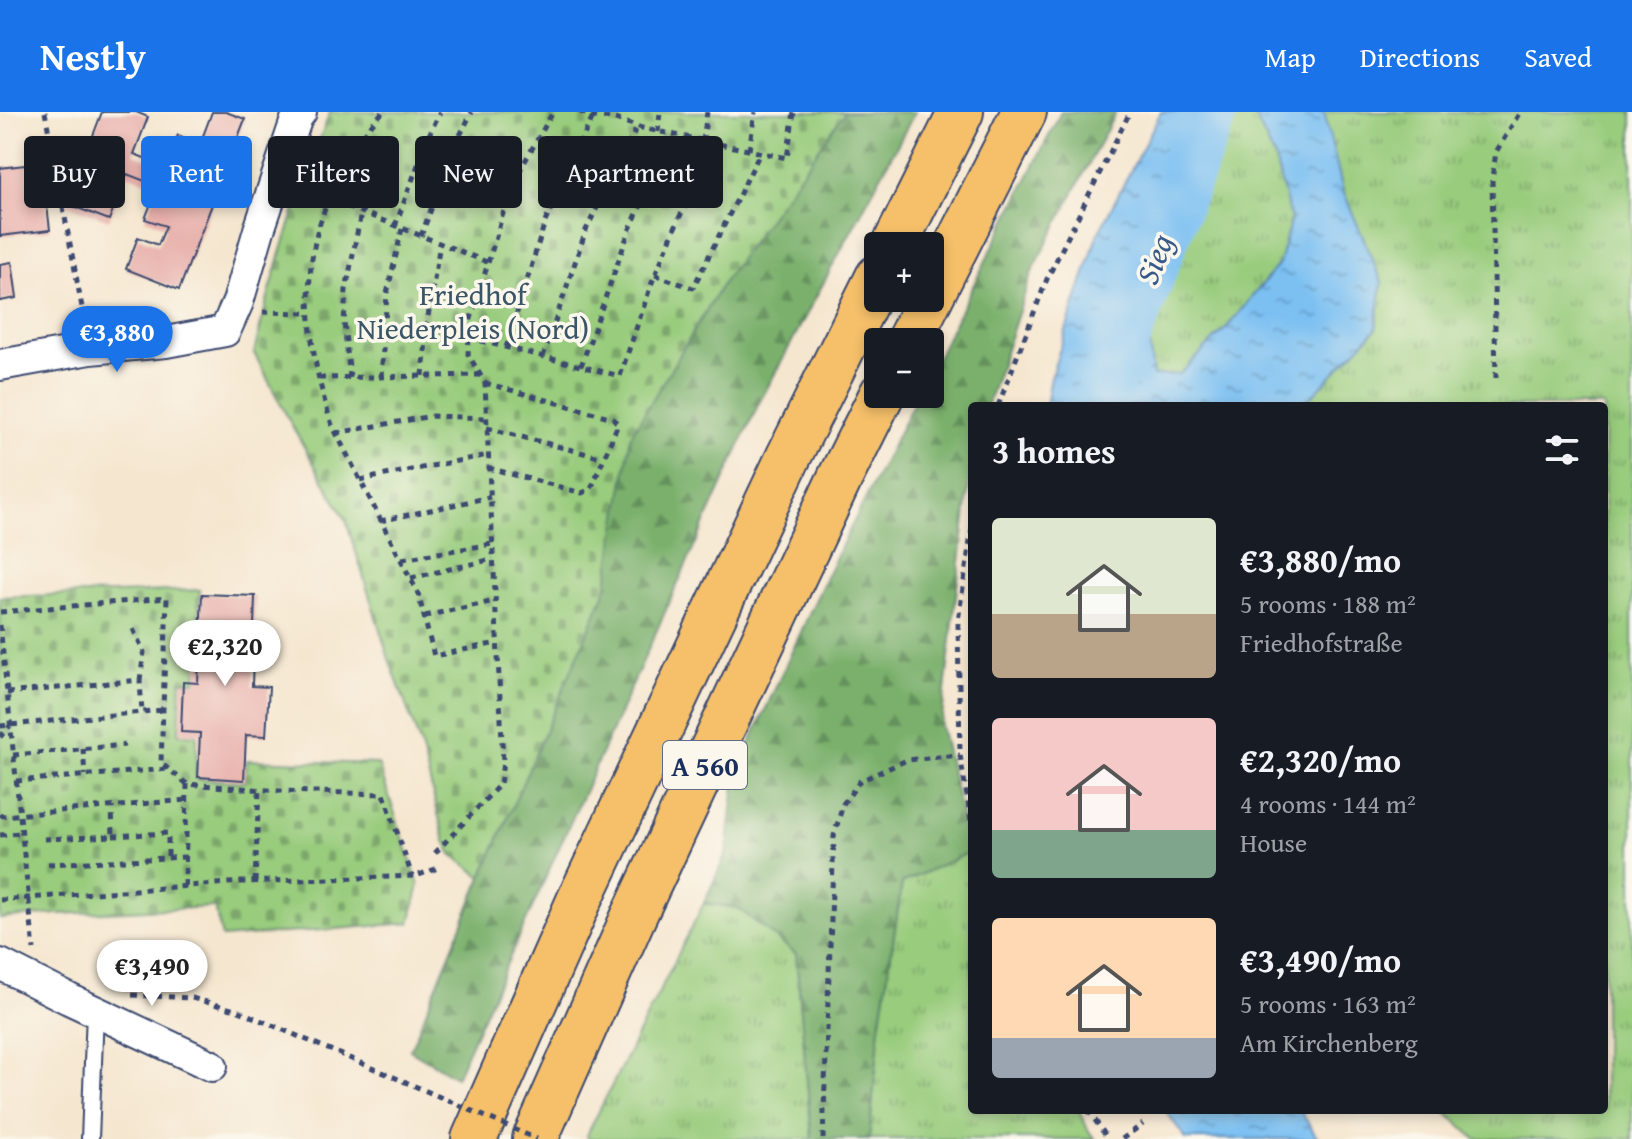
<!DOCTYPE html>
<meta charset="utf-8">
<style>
:root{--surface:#171b24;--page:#242831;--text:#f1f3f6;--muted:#9ea1a6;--accent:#1a73e8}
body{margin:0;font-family:"Gentium Book Plus",serif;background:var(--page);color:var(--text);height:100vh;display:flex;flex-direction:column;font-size:30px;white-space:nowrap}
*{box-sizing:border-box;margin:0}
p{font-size:26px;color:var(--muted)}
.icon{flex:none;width:44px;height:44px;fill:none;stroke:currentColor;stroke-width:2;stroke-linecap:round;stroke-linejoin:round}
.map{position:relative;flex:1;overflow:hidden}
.side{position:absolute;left:968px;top:290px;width:640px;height:712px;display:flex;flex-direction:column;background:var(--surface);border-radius:8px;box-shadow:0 4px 12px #0003}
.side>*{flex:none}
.guide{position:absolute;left:24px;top:24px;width:760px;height:72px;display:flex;gap:16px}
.buttons{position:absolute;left:864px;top:120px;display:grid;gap:16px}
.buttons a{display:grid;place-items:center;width:80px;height:80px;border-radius:8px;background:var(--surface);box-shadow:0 4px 12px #0003;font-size:40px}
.price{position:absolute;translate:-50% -68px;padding:0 18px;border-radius:28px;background:#fff;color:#222;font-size:26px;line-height:52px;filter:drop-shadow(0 2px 4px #0008)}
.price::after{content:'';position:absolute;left:50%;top:48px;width:24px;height:18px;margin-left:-12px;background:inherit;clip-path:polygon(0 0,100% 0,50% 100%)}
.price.current{background:var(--accent);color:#fff}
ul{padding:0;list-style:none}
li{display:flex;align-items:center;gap:24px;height:200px;padding:0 24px}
li span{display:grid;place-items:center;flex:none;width:224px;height:160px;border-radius:8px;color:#555}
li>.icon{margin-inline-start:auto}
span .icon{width:96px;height:96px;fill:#fffc;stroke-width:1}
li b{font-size:34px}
h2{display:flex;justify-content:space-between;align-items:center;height:96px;padding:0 24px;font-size:34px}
.tag{padding:0 28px;border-radius:8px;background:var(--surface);box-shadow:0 4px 12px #0003;font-size:28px;line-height:72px}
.tag.current{background:var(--accent);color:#fff}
header{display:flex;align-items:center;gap:48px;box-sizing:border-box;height:112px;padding:0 40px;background:var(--accent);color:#fff}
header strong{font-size:38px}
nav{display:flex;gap:44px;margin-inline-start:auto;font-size:28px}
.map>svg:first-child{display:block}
.grass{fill:url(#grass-tufts);stroke:#5a7e6e;stroke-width:2}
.forest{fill:url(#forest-firs);stroke:#4a7065;stroke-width:2}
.cemetery{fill:url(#cemetery-stones);stroke:#5a7e6e;stroke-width:2}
.water{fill:url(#water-ripples);stroke:#4b78a8;stroke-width:2}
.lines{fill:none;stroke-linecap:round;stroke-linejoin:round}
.river{stroke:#7bc0f2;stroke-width:54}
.building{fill:#e8b0ab}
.lane-casing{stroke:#3c4a6f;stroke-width:20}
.street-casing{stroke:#3c4a6f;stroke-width:34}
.highway-casing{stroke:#3c4a6f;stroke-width:48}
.path{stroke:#3c4a6f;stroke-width:5;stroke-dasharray:6 6;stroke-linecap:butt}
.lane{stroke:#fff;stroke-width:16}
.street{stroke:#fff;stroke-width:30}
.highway{stroke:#f6c06b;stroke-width:44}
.path-bridge{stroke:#3c4a6f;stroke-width:5;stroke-dasharray:6 6;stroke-linecap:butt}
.labels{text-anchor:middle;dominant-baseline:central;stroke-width:7;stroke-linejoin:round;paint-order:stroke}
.shield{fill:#fbf7ec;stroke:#5e6b89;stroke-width:2}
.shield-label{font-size:28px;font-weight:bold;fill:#1b2f5e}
.park-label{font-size:30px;fill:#3a5666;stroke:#fbf7ec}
.water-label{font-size:32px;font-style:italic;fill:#385a8a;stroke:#fbf7ec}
</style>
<header>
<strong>Nestly</strong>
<nav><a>Map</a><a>Directions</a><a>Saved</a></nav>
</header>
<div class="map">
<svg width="1632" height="1027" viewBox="0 0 1632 1027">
<defs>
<pattern id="grass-tufts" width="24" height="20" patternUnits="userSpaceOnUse" patternTransform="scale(2)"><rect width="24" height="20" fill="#99cc7d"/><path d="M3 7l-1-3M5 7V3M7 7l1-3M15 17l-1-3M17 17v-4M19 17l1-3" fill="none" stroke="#7ca66a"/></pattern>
<pattern id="forest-firs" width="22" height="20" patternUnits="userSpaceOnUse" patternTransform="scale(2)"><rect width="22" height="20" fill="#7ab06c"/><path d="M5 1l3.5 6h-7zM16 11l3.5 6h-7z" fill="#63905c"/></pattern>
<pattern id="cemetery-stones" width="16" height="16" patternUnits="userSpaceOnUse" patternTransform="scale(2)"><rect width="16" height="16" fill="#99cc7d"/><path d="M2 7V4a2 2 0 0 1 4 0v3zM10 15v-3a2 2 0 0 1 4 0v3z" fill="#7ca66a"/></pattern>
<pattern id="water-ripples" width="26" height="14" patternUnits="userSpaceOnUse" patternTransform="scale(2)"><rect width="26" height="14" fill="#7bc0f2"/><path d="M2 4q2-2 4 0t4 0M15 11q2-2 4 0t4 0" fill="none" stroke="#649cc7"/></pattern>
</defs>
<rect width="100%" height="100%" fill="#fbf7ec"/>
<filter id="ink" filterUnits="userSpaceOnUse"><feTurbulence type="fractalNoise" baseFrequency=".0125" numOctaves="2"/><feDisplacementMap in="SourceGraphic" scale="16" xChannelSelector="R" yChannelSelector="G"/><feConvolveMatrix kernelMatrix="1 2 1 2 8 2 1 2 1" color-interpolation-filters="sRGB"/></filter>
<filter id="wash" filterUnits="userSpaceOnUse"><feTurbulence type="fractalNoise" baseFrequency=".006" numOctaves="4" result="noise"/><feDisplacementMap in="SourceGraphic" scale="32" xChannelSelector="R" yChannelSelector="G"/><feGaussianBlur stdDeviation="1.8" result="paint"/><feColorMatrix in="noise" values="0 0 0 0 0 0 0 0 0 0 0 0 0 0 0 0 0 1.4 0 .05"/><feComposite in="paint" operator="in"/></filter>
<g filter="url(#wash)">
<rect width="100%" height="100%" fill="#f5e6cf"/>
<g class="grass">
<path d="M 1211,0 L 1253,0 L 1274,44 L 1291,107 L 1279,152 L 1228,214 L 1180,262 L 1153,264 L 1148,220 L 1158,185 L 1138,128 L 1165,55 Z"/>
<path d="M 1324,0 L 1632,0 L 1632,1027 L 1476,1027 L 1443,998 L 1604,998 L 1604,294 L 1298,294 L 1309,287 L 1376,217 L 1382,170 L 1343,79 Z"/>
<path d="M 970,740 L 972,745 L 972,998 L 1078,998 L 1090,1021 L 1095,1027 L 869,1027 L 880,914 L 902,770 Z"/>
<path d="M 704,791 L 738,796 L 796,842 L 812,1027 L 589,1027 L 586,1025 Z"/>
</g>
<g class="forest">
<path d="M 845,0 L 915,0 L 758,293 L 456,965 L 410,938 L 482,765 L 606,478 L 631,323 L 724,169 Z"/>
<path d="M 1061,0 L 1116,0 L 1032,160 L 987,294 L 972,294 L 972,347 L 941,614 L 970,740 L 902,771 L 880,914 L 869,1027 L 812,1027 L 796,842 L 738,796 L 704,791 L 727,740 L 736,662 L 827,463 L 918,282 L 930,282 L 930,259 Z"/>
</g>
<g class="cemetery">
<path d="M 330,0 L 845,0 L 724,169 L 631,323 L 606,478 L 482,765 L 452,742 L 445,729 L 421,634 L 389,547 L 346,408 L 290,310 L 254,241 C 273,159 300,78 330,0 Z"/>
<path d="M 200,478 L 196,569 L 181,569 L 179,622 L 197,623 L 196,667 L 245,670 L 247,648 L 378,652 L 419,773 L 410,811 L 222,826 L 215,795 L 57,802 L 0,807 L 0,485 Z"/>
</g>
<g class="water">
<path d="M 1161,0 L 1211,0 L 1165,55 L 1138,128 L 1149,144 L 1158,185 L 1148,220 L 1153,264 L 1180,262 L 1228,214 L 1279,152 L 1291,107 L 1274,44 L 1253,0 L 1324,0 L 1343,79 L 1382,170 L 1376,217 L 1308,288 L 1298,294 L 1046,294 L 1051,264 L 1098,122 Z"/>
<path d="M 1165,998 L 1300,998 L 1318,1027 L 1186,1027 Z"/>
</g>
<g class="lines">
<path class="river" d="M 1098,294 L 1210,0"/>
</g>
<g id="blocks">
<g class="building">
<path d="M 102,0 L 136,0 L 148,5 L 134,42 L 165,54 L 178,23 L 200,32 L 212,0 L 226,0 L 245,7 L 179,178 L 126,157 L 138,125 L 158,133 L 166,114 L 145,107 L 158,74 L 127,62 L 109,108 L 67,92 Z"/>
<path d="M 42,51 L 50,118 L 0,124 L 0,56 Z"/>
<path d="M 12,150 L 17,186 L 0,189 L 0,152 Z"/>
<path d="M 202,482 L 255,484 L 252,574 L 269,575 L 266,624 L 246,623 L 244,668 L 198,665 L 200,621 L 181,620 L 183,570 L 198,571 Z"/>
</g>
</g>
</g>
<g filter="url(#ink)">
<use href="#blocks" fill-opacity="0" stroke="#3c4a6f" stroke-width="2"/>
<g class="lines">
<defs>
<path id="lane" d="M 90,1027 L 95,900"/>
<g id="street">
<path d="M 0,253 L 90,237 L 166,230 L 225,219 L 238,190 L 259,118 L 297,5 L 301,0"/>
<path d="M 0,852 L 69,887 L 212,954"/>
</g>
<g id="highway">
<path d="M 894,134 L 961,0"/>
<path d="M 908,230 L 1024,0"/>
<path d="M 474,1027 L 579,789 L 789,344 L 878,165"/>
<path d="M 535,1027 L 632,808 L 840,366 L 882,282"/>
</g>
</defs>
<use href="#lane" class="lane-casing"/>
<use href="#street" class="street-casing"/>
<use href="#highway" class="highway-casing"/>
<g class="path">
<path d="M 45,0 L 85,211"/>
<path d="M 580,0 L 593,5 L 615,7 L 642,16 L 787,46 L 794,0"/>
<path d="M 658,20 L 660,0"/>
<path d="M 703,29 L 707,0"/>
<path d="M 749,38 L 755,0"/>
<path d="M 329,87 C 345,57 358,24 383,0"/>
<path d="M 395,114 L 430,21 L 440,0"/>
<path d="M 421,124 L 455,33 L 472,0"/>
<path d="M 487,150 L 329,87 C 297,159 308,241 332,313 L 418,481 L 434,544 L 497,531"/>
<path d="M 655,163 L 693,176 L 760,41"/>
<path d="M 263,200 L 310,201"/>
<path d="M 469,226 L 620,264 L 651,173 L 679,106 L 720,33"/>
<path d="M 506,236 L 545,110 L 576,39 L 593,5"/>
<path d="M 543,245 L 586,118 L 637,15"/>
<path d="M 581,254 L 629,119 L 643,89 L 679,24"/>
<path d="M 423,264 L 428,205 L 440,131"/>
<path d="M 381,265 L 387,182 L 402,117"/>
<path d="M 319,266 L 480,263"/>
<path d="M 350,266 L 344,211 L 346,178 L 361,101"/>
<path d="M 1496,266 L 1492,67 L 1496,40 L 1520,0"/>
<path d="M 485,271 L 613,306 L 618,312 L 591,377 L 582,381 L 489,356"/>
<path d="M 998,294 L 1047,167 L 1130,0"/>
<path d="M 487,316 L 603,346"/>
<path d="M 336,321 L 432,304 L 486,306"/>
<path d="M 360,368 L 488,343"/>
<path d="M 380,409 L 490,385"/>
<path d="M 972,416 L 958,509 L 960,643 L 972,715"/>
<path d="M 402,447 L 492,432"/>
<path d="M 411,466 L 493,447"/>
<path d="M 0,500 L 167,486 L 161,651 L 187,672 L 280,679 L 384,682 L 412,764"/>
<path d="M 425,504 L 495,489"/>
<path d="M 0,513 L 34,838"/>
<path d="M 133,517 L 144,540 L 140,568"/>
<path d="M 7,581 L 140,568 L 142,601"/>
<path d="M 0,614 L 163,598"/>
<path d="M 0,625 L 10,614"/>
<path d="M 83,637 L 85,663"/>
<path d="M 13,643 L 125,633"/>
<path d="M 16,669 L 168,657"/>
<path d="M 0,702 L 3,704 L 187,688"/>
<path d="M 0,723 L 21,721"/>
<path d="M 113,724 L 168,721 L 168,746"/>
<path d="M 44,727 L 113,724 L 112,695"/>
<path d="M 435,741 L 500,672 L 503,650 L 485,271 L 468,242 L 470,210 L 512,72 L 553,0"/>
<path d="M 48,752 L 186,745"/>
<path d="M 255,770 L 259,677"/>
<path d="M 185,774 L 187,672"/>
<path d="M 0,788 L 242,770 L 416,764 L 438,756"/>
<path d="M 132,883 L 192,886 L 239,899 L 403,969"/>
<path d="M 1088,998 L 1108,1027"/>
<path d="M 823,1027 L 834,724 L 843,692 L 860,669 L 907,648 L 960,643"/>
<path d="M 1122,1027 L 1143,1012"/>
</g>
<use href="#lane" class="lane"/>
<use href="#street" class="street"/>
<use href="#highway" class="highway"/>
<path class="path-bridge" d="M 403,969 L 537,1027"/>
</g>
</g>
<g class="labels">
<rect class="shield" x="663" y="629" width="84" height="48" rx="6"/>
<g class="shield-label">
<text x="705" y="653">A 560</text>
</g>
<g class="park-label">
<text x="473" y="182">Friedhof<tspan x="473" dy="34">Niederpleis (Nord)</tspan></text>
</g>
<g class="water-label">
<text transform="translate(1154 147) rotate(-69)">Sieg</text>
</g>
</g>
</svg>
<div class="buttons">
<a>+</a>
<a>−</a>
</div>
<b class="price current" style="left:117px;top:262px">€3,880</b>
<b class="price" style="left:225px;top:576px">€2,320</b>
<b class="price" style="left:152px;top:896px">€3,490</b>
<div class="guide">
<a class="tag">Buy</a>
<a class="tag current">Rent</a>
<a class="tag">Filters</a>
<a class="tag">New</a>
<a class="tag">Apartment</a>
</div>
<section class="side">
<h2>3 homes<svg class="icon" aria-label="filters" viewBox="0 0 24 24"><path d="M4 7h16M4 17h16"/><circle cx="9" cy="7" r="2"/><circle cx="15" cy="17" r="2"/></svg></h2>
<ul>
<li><span style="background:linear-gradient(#dfe7d0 60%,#b9a48a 0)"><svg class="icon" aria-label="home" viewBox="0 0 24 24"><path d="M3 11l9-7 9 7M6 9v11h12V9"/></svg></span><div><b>€3,880/mo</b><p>5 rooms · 188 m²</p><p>Friedhofstraße</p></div></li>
<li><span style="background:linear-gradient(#f6c9c9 70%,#7fa58c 0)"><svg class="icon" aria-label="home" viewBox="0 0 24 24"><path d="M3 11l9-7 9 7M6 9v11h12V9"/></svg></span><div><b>€2,320/mo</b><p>4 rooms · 144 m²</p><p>House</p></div></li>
<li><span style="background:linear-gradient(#ffd9b3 75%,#9aa5b1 0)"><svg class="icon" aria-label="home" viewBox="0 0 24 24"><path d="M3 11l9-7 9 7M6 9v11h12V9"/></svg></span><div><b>€3,490/mo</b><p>5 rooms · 163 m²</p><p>Am Kirchenberg</p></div></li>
</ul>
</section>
</div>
